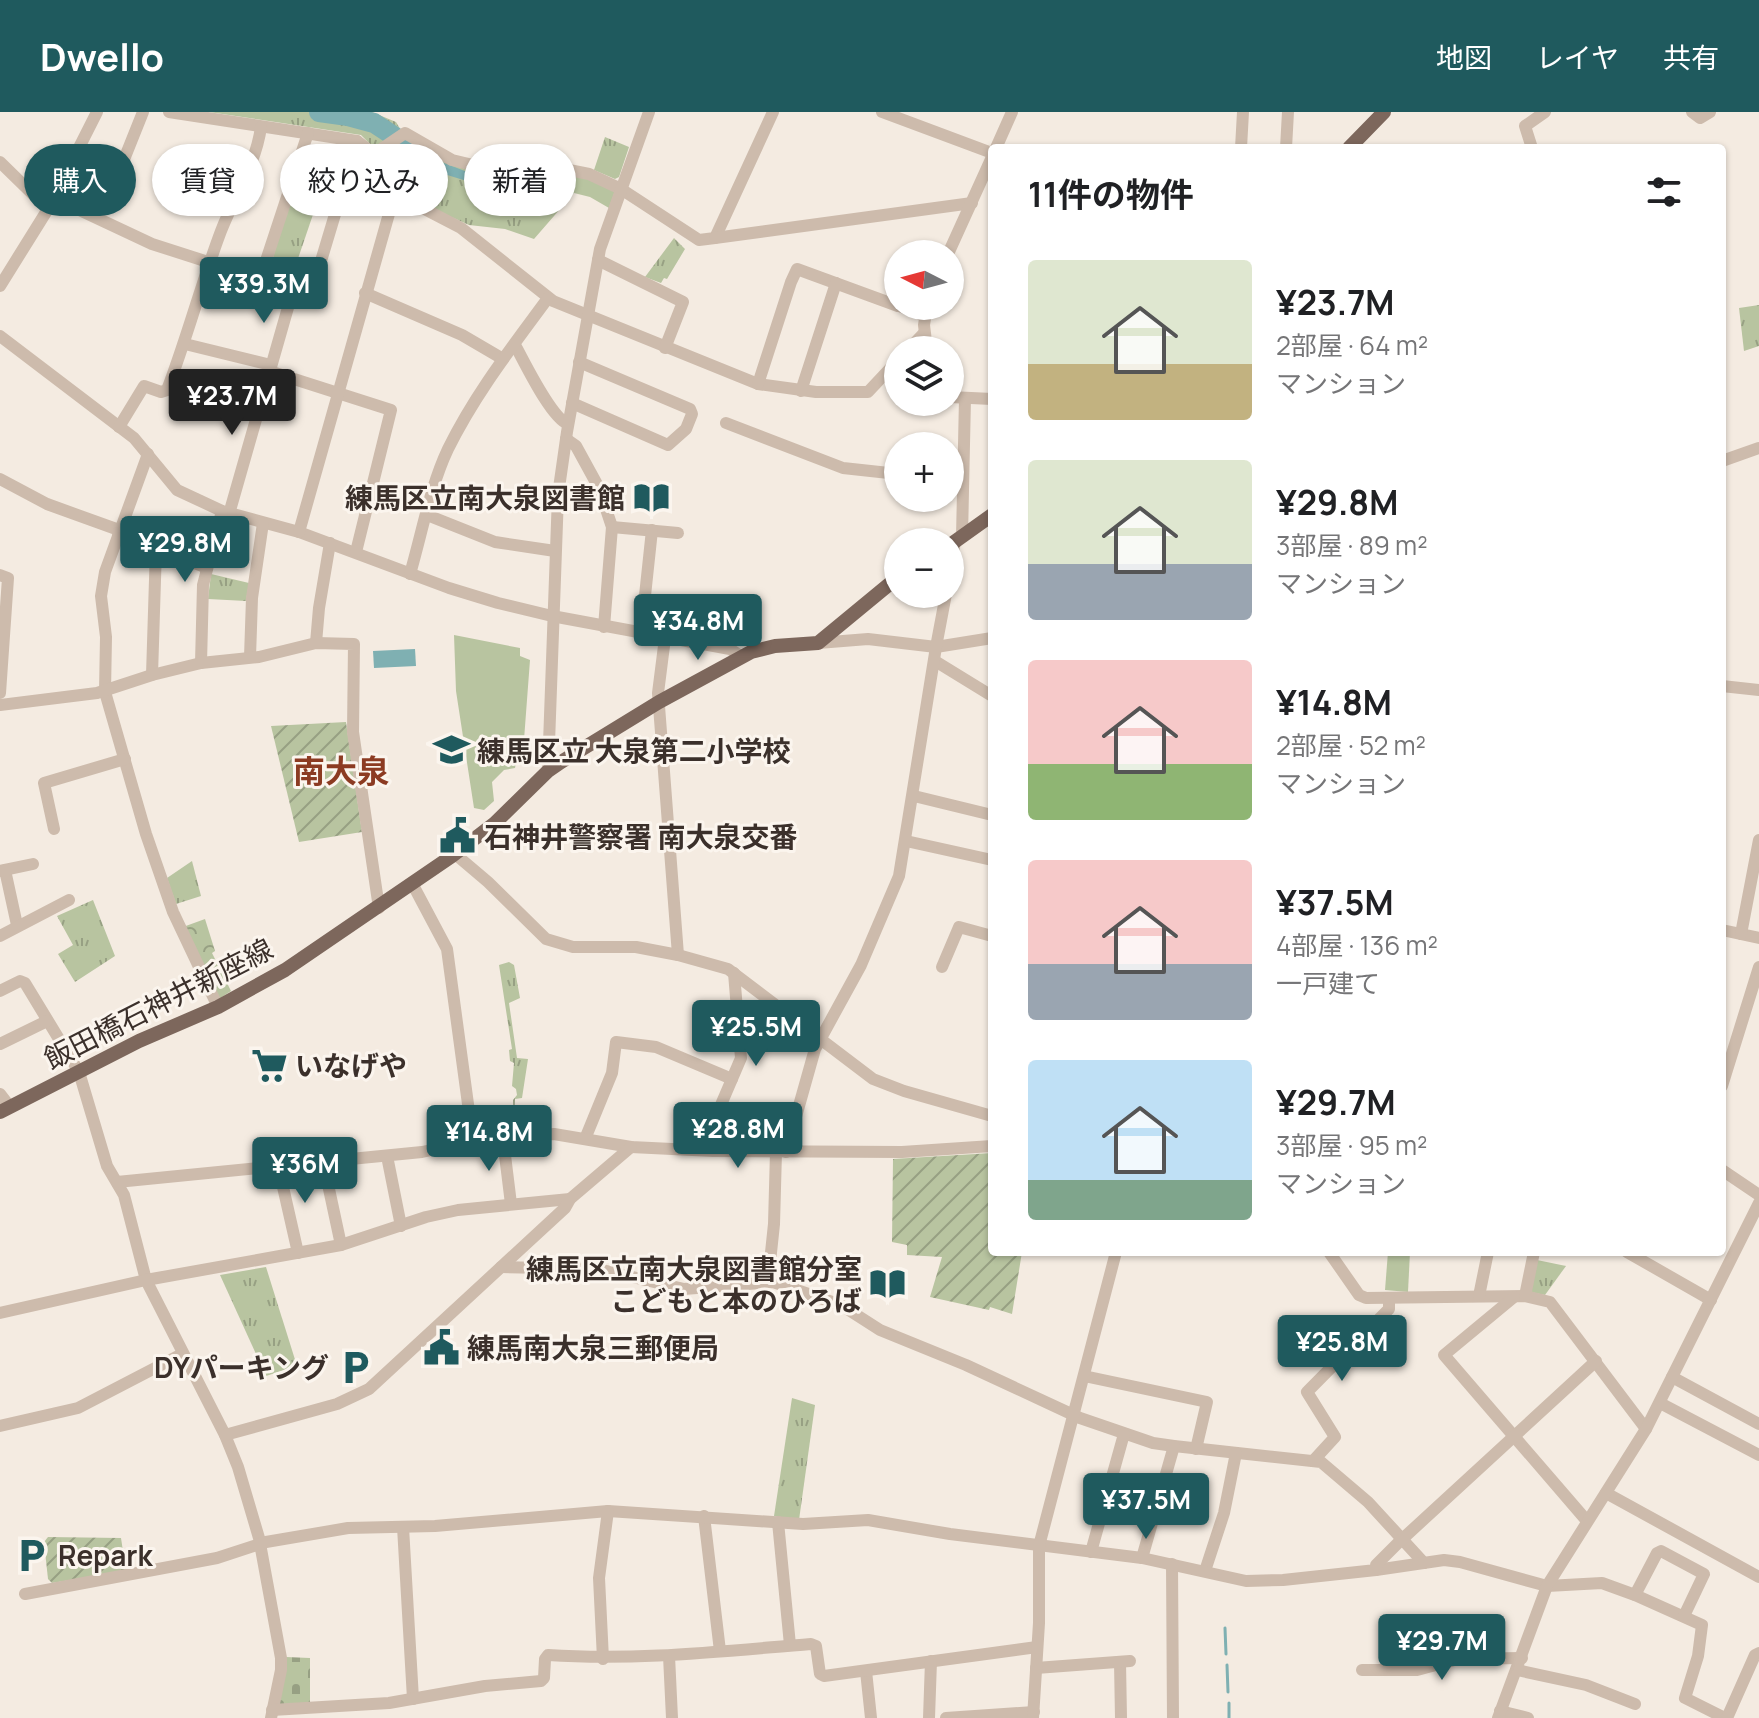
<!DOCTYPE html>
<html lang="ja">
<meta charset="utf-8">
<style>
:root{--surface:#fff;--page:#f2f2f2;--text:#202124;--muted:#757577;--accent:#1f5a5e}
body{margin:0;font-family:Manrope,"Noto Sans JP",sans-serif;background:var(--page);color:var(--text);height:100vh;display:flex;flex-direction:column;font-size:30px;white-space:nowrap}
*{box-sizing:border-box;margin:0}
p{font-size:26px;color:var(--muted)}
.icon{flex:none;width:44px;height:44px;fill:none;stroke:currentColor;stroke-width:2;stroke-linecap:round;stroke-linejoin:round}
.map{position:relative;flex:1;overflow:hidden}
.sheet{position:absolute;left:988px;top:32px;width:738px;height:1112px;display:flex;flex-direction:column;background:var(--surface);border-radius:8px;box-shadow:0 2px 6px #0004}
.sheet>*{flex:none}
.hud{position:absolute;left:24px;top:32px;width:760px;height:72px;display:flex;gap:16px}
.needle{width:52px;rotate:276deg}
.buttons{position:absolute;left:884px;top:128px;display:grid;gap:16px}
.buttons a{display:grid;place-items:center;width:80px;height:80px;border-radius:50%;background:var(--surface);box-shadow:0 2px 6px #0004;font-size:40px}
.price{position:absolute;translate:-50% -68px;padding:0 18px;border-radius:8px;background:var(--accent);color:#fff;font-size:26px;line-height:52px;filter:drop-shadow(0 2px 4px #0008)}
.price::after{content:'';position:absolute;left:50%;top:48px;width:24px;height:18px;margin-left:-12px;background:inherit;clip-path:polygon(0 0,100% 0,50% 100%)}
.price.selected{background:#222;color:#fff}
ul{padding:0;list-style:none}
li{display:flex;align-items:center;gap:24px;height:200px;padding:0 40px}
li span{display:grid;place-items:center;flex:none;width:224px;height:160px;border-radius:8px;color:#555}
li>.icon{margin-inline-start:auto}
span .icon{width:96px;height:96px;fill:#fffc;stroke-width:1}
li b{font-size:34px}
h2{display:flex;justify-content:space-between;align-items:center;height:96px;padding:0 40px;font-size:34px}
.tag{padding:0 28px;border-radius:36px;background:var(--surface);box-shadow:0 2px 6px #0004;font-size:28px;line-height:72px}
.tag.selected{background:var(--accent);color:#fff}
header{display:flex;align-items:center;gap:48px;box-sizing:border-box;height:112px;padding:0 40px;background:var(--accent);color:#fff}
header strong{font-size:38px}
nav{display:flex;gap:44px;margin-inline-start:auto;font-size:28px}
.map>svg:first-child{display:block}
.grass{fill:url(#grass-tufts)}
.forest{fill:url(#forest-crowns)}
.cemetery{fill:url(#cemetery-stones)}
.garden{fill:url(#garden-furrows)}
.pitch{fill:#b8c4a0}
.water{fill:#7fb0b2}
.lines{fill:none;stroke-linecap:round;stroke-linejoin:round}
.stream{stroke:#7fb0b2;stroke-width:3}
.river{stroke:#7fb0b2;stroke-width:20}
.minor{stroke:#cdbbac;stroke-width:12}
.major{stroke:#7d675c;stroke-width:14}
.labels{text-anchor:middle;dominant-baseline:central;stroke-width:6;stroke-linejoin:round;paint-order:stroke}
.poi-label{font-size:28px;font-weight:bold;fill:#3b302b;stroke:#fbf5ee;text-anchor:start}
.street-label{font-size:28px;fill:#3b302b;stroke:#fbf5ee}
.quarter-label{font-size:32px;font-weight:bold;fill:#8c3b22;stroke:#fbf5ee}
</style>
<header>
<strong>Dwello</strong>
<nav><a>地図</a><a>レイヤ</a><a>共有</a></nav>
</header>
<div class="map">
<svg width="1759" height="1606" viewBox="0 0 1759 1606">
<defs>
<pattern id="grass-tufts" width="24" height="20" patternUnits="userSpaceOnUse" patternTransform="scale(2)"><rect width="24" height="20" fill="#b8c4a0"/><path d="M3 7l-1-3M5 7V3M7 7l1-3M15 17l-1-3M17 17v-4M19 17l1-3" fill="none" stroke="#97a083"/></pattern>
<pattern id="forest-crowns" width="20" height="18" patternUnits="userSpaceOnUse" patternTransform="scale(2)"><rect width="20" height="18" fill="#b8c4a0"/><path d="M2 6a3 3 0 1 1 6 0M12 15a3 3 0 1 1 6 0" fill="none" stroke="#97a083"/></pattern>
<pattern id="cemetery-stones" width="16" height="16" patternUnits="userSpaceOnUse" patternTransform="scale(2)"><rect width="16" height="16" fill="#b8c4a0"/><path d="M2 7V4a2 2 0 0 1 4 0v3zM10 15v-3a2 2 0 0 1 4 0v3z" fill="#97a083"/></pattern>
<pattern id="garden-furrows" width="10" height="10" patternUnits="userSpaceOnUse" patternTransform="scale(2)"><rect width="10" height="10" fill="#b8c4a0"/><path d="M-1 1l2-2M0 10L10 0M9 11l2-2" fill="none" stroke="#97a083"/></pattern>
</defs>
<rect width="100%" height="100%" fill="#f4ebe1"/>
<g class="grass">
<path d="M 209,0 L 372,0 L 396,10 L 405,25 L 449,51 L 474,60 L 492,62 L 551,60 L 588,67 L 615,79 L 609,96 L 590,85 L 574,81 L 534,127 L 505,117 L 469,113 L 416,89 L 386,48 L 361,23 Z"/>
<path d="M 605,25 L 629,35 L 619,65 L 615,67 L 594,58 Z"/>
<path d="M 294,73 L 320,82 L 289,173 L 267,166 Z"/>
<path d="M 674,126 L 685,137 L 667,167 L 664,166 L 661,171 L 645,165 Z"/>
<path d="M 1759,193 L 1759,234 L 1744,239 L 1739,196 Z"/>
<path d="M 211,462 L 249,471 L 246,489 L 208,487 Z"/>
<path d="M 192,749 L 201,784 L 176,792 L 167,766 Z"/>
<path d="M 93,788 L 115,844 L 75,870 L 58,842 L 73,833 L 57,804 Z"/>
<path d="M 509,850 L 514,853 L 520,886 L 509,891 L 517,946 L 528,947 L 522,986 L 515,987 L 514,1006 L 513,988 L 517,983 L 516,977 L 512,974 L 514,951 L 510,949 L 509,938 L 512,937 L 499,853 Z"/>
<path d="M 1537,1148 L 1566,1154 L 1545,1183 L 1530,1180 Z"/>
<path d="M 266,1155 L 297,1254 L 266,1264 L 220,1163 Z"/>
<path d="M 792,1286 L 815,1293 L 799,1408 L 774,1404 Z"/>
<path d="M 1457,1505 L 1487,1510 L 1484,1544 L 1453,1545 Z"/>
</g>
<path class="forest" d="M 205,807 L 215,839 L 212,841 L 231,879 L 219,887 L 183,815 Z"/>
<path class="cemetery" d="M 286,1545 L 310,1546 L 310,1592 L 279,1594 Z"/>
<g class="garden">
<path d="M 346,610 L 362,720 L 299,730 L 271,614 Z"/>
<path d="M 992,1041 L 992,1140 L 1022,1140 L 1012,1202 L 990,1195 L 989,1198 L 930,1185 L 942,1145 L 907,1143 L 907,1133 L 892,1130 L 893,1047 Z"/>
<path d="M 48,1425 L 121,1426 L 126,1459 L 52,1471 L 48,1467 L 44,1430 Z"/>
</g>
<g class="pitch">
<path d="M 454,523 L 520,536 L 520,544 L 530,548 L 523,641 L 518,641 L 515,656 L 504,658 L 492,670 L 494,689 L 484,698 L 474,696 L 456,579 Z"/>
<path d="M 1388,1140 L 1410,1140 L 1408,1180 L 1385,1178 Z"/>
</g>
<g class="water">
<path d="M 402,26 L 439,49 L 475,63 L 553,63 L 552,72 L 534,72 L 522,79 L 521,84 L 514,88 L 491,86 L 470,70 L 444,62 L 394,31 Z"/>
<path d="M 415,537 L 416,554 L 374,556 L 373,539 Z"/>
</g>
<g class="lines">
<g class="stream">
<path d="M 1225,1516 L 1226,1542"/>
<path d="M 1227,1553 L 1228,1580"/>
<path d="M 1229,1591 L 1229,1606"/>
</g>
<path class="river" d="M 319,0 L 348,4 L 374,11 L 412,36"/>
<g class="minor">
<path d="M 169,0 L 357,29 L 374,42 L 396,77 L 407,88 L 461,116 L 553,189 L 758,272 L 816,280 L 868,280 L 898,248"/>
<path d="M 882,0 L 992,41"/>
<path d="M 1692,0 L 1700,6 L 1710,0"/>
<path d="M 996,36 L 1012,0"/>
<path d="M 1241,36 L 1243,0"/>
<path d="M 1286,36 L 1288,0"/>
<path d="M 1532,36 L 1525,14 L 1545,0"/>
<path d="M 374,42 L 405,21 L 452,48 L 494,58 L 564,57 L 589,62 L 621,77 L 699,128 L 715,126 L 773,0"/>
<path d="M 0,50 L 48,97"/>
<path d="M 123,50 L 143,0"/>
<path d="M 54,86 L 152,132 L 308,182 L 312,179 L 357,29"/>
<path d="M 715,126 L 972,91"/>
<path d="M 948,142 L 992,45"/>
<path d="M 598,148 L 683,190 L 665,236"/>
<path d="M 260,167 L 308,21"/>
<path d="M 0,174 L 48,97 L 97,0"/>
<path d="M 365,181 L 462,223 L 503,247"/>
<path d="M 899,194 L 925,204"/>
<path d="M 0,224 L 134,326 L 177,378 L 222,399 L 299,420 L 449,476 L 498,491 L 552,504 L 730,537 L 742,545"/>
<path d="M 185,232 L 271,253"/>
<path d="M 515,233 C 525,251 551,306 568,312"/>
<path d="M 908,238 L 924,221"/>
<path d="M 927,238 L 924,213 L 927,194"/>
<path d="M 269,259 L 391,298 L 356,440"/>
<path d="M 758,272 L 791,170 L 797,157 L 898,194"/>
<path d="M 801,279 L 836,171"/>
<path d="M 950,285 L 992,287"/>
<path d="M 572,291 L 668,333 L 686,317 L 692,302 L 690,297 L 579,250"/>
<path d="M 726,311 L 843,356 L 898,362"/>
<path d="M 119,315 L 144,274 L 161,280 L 167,278 C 187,226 201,172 221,119 C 234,85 256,52 261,15"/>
<path d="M 566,327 L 576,334 L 599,376 L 612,415 L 604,515"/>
<path d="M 148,342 L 105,460 L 101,484 L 106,525 L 105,580 L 146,722 L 173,800 L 218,895"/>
<path d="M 1722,349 L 1759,336"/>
<path d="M 0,367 L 47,392 L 119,418"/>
<path d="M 229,402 L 293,178"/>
<path d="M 427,403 L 495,430 L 555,439"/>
<path d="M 612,415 L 678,421"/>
<path d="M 299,420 L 396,77"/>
<path d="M 118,421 L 207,456"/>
<path d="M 962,425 L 965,286"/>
<path d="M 950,461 L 955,429"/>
<path d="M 410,462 C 422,421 430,375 448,337 C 475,282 512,235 548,186"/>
<path d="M 0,463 L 8,466 L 0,581"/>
<path d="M 641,521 L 652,418"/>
<path d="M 665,526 L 658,581 L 678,843"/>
<path d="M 316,531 L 319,496 L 330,431"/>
<path d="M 818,531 L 868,527 L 936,535 L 992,526"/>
<path d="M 250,545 L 252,486 L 263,411"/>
<path d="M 935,549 L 992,584"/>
<path d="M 201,551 L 203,473 L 222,399"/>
<path d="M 152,563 L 156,436"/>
<path d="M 1722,574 L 1759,578"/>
<path d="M 0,593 L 97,581 L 152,563 L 201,551 L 259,545 L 316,531 L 354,532 L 353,620 L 379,796"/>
<path d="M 548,659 L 558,383 L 567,320 L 600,137 L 649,0"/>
<path d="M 914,684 L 992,703"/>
<path d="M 54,717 L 44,671 L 125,647"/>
<path d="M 906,729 L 992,748"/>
<path d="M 455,742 L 488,770 L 546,827 L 573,835 L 636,835 L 678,843 L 728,857 L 873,967 L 904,979 L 992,1004"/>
<path d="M 5,758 L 17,813"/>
<path d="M 0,759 L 33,752"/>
<path d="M 413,773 L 447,837 L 473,1029"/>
<path d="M 1722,818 L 1759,826"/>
<path d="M 1741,822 L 1759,728"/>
<path d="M 0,824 L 69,788"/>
<path d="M 942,855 L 959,815 L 992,824"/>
<path d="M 0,879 L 20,869 L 25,871 L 79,960 L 107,1054 L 124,1083 L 146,1168 L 225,1323 L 238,1355 L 259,1426 L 281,1546 L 281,1558 L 271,1606"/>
<path d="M 0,932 L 47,909"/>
<path d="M 1722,974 L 1759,855"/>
<path d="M 0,982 L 10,995"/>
<path d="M 503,1027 L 511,1092"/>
<path d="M 585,1027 L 612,961 L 616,930 L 656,935 L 732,967"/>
<path d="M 702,1037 L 741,946 L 734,861"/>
<path d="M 786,1040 L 815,937 L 861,853 L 899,764 L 936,535 L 946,482"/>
<path d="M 387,1044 L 401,1114"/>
<path d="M 323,1049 L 341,1133"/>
<path d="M 278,1053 L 298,1141"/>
<path d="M 1722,1058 L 1759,1083"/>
<path d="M 117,1070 L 422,1040 L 473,1029 L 554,1022 L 631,1035 L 713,1039 L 902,1040 L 992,1034"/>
<path d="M 1329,1140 L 1359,1183 L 1366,1186 L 1525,1184 L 1550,1190 L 1646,1317"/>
<path d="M 1627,1140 L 1711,1188"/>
<path d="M 501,1155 L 598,1157 L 684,1177 L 773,1170 L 841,1193 L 880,1218 L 966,1253 L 1080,1306 L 1153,1331 L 1174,1334 L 1321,1350 L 1368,1390 L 1424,1451"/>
<path d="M 768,1169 L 774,1112 L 776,1040"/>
<path d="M 1479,1184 L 1488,1140"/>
<path d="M 1525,1184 L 1534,1140"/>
<path d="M 1514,1185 L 1444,1243 L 1587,1409"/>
<path d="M 0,1201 L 146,1168 L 341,1133 L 426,1105 L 458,1098 L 570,1087"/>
<path d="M 1084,1264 L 1207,1290 L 1196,1337"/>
<path d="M 1672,1265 L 1759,1312"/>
<path d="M 1660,1291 L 1759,1343"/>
<path d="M 0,1314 L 78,1296 L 182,1242"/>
<path d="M 225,1323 L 337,1292 L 369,1277 L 565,1096 L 570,1087 L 631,1035"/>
<path d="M 1313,1349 L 1335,1325 L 1307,1280 L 1389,1197 L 1389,1186"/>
<path d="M 1606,1381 L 1759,1465"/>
<path d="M 704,1404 L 720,1539"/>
<path d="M 778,1410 L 790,1533"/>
<path d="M 403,1415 L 413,1587"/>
<path d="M 1091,1440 L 1124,1322"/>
<path d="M 1142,1446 L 1174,1334"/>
<path d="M 1172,1452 L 1173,1606"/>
<path d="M 1376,1458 L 1444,1448 L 1460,1450 L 1547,1474 L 1602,1471 L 1635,1483 L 1702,1513 L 1698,1544 L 1685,1586 L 1725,1606"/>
<path d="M 1205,1459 L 1224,1401 L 1236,1341"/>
<path d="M 25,1482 L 217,1446 L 266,1430 L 348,1416 L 435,1414 L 608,1399 L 803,1412 L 868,1408 L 950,1422 L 1142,1446 L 1246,1469 L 1283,1468 L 1376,1458 L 1376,1453 L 1398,1431 L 1596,1249"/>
<path d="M 1635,1483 L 1657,1441 L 1661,1439 L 1704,1462 L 1684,1504"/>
<path d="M 669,1544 L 672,1606"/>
<path d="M 603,1547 L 599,1466 L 608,1399"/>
<path d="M 1120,1550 L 1121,1606"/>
<path d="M 1036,1556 L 1130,1549"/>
<path d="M 1362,1558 L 1417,1558 L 1458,1547 L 1522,1546"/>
<path d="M 1517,1558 L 1586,1573 L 1635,1592"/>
<path d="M 866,1559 L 871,1606"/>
<path d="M 272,1598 L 389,1591 L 485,1574 L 541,1569 L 544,1566 L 545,1547 L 548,1543 C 637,1549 723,1539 811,1532 L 816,1534 L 820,1562 L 824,1564 L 1037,1535"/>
<path d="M 1500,1599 L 1528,1606"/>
<path d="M 929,1606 L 931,1549"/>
<path d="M 946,1606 L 1034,1600"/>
<path d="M 1033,1606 L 1039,1511 L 1039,1434 L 1116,1140"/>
<path d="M 1498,1606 L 1547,1474 L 1646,1317 L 1759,1091"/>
<path d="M 1727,1606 L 1755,1543 L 1759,1541"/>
</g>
<g class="major">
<path d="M 1349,36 L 1384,0"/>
<path d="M 950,433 L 992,403"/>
<path d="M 0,1000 L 139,929 L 218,895 L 285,858 L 452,744 L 495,711 L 548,659 L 561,650 L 659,590 L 751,540 L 775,534 L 818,531 L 898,465"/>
</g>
</g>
<defs>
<symbol id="library-bare" viewBox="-9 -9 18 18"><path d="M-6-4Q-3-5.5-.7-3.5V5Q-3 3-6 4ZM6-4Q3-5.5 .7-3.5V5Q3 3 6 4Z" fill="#1f5a5e" stroke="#fbf5ee" stroke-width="2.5" paint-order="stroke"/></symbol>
<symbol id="school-bare" viewBox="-9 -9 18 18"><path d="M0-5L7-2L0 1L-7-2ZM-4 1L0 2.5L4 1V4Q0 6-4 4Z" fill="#1f5a5e" stroke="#fbf5ee" stroke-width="2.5" paint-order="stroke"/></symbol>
<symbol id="civic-bare" viewBox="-9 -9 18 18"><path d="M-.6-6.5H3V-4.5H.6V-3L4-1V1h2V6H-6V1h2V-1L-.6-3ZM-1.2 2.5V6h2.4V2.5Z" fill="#1f5a5e" stroke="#fbf5ee" stroke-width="2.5" paint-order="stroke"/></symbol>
<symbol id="supermarket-bare" viewBox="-9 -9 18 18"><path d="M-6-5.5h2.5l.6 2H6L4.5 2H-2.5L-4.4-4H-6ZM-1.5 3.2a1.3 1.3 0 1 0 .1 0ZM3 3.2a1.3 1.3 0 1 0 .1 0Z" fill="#1f5a5e" stroke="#fbf5ee" stroke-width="2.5" paint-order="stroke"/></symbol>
<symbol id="parking-bare" viewBox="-9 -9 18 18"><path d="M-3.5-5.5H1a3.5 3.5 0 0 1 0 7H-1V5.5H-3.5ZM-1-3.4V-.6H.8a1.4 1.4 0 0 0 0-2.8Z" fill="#1f5a5e" stroke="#fbf5ee" stroke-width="2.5" paint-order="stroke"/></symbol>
</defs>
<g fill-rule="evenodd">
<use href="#library-bare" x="626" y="360" width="51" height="51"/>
<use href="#school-bare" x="426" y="612" width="51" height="51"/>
<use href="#civic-bare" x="432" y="698" width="51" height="51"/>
<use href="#supermarket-bare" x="244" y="928" width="51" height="51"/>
<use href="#library-bare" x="862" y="1146" width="51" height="51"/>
<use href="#civic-bare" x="416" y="1210" width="51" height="51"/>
<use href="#parking-bare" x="330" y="1230" width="51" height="51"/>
<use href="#parking-bare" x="6" y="1418" width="51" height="51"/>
</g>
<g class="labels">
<g class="poi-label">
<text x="625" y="385" text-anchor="end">練馬区立南大泉図書館</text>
<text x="477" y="638">練馬区立 大泉第二小学校</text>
<text x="484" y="724">石神井警察署 南大泉交番</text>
<text x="295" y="953">いなげや</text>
<text x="862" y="1156" text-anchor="end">練馬区立南大泉図書館分室<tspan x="862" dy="32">こどもと本のひろば</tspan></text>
<text x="467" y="1235">練馬南大泉三郵便局</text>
<text x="329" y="1255" text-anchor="end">DYパーキング</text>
<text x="58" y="1443">Repark</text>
</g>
<g class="street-label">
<text transform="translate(158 891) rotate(-27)">飯田橋石神井新座線</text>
</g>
<g class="quarter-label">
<text x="341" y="659">南大泉</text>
</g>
</g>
</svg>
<div class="buttons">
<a><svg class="needle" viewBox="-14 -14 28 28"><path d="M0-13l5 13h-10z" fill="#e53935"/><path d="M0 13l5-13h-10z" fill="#757577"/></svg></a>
<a><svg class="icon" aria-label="layers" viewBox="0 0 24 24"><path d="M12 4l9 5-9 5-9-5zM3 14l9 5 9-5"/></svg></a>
<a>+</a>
<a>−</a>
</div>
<b class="price" style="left:264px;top:213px">¥39.3M</b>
<b class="price selected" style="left:232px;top:325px">¥23.7M</b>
<b class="price" style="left:185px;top:472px">¥29.8M</b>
<b class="price" style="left:698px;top:550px">¥34.8M</b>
<b class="price" style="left:756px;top:956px">¥25.5M</b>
<b class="price" style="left:738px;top:1058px">¥28.8M</b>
<b class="price" style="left:489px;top:1061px">¥14.8M</b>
<b class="price" style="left:305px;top:1093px">¥36M</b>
<b class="price" style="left:1342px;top:1271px">¥25.8M</b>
<b class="price" style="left:1146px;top:1429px">¥37.5M</b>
<b class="price" style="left:1442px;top:1570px">¥29.7M</b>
<div class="hud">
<a class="tag selected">購入</a>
<a class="tag">賃貸</a>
<a class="tag">絞り込み</a>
<a class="tag">新着</a>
</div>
<section class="sheet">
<h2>11件の物件<svg class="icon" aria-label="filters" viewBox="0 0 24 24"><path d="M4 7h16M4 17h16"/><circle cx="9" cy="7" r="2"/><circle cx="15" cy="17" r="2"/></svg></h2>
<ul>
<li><span style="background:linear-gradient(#dfe7d0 65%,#c2b280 0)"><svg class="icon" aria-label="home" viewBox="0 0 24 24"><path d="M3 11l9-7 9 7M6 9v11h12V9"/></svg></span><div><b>¥23.7M</b><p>2部屋 · 64 m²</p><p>マンション</p></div></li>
<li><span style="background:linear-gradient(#dfe7d0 65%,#9aa5b1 0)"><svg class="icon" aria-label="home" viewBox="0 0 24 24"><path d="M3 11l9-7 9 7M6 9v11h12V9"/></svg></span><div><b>¥29.8M</b><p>3部屋 · 89 m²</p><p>マンション</p></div></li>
<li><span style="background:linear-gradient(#f6c9c9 65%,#8fb573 0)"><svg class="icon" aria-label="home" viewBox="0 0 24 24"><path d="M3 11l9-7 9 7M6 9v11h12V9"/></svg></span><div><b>¥14.8M</b><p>2部屋 · 52 m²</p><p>マンション</p></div></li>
<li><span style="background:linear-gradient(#f6c9c9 65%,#9aa5b1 0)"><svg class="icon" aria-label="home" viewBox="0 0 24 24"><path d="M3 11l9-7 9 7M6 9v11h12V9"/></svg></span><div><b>¥37.5M</b><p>4部屋 · 136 m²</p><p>一戸建て</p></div></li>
<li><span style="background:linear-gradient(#bfe0f5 75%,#7fa58c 0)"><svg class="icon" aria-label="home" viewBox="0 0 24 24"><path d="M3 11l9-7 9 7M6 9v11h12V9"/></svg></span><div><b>¥29.7M</b><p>3部屋 · 95 m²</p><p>マンション</p></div></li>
</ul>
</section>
</div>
